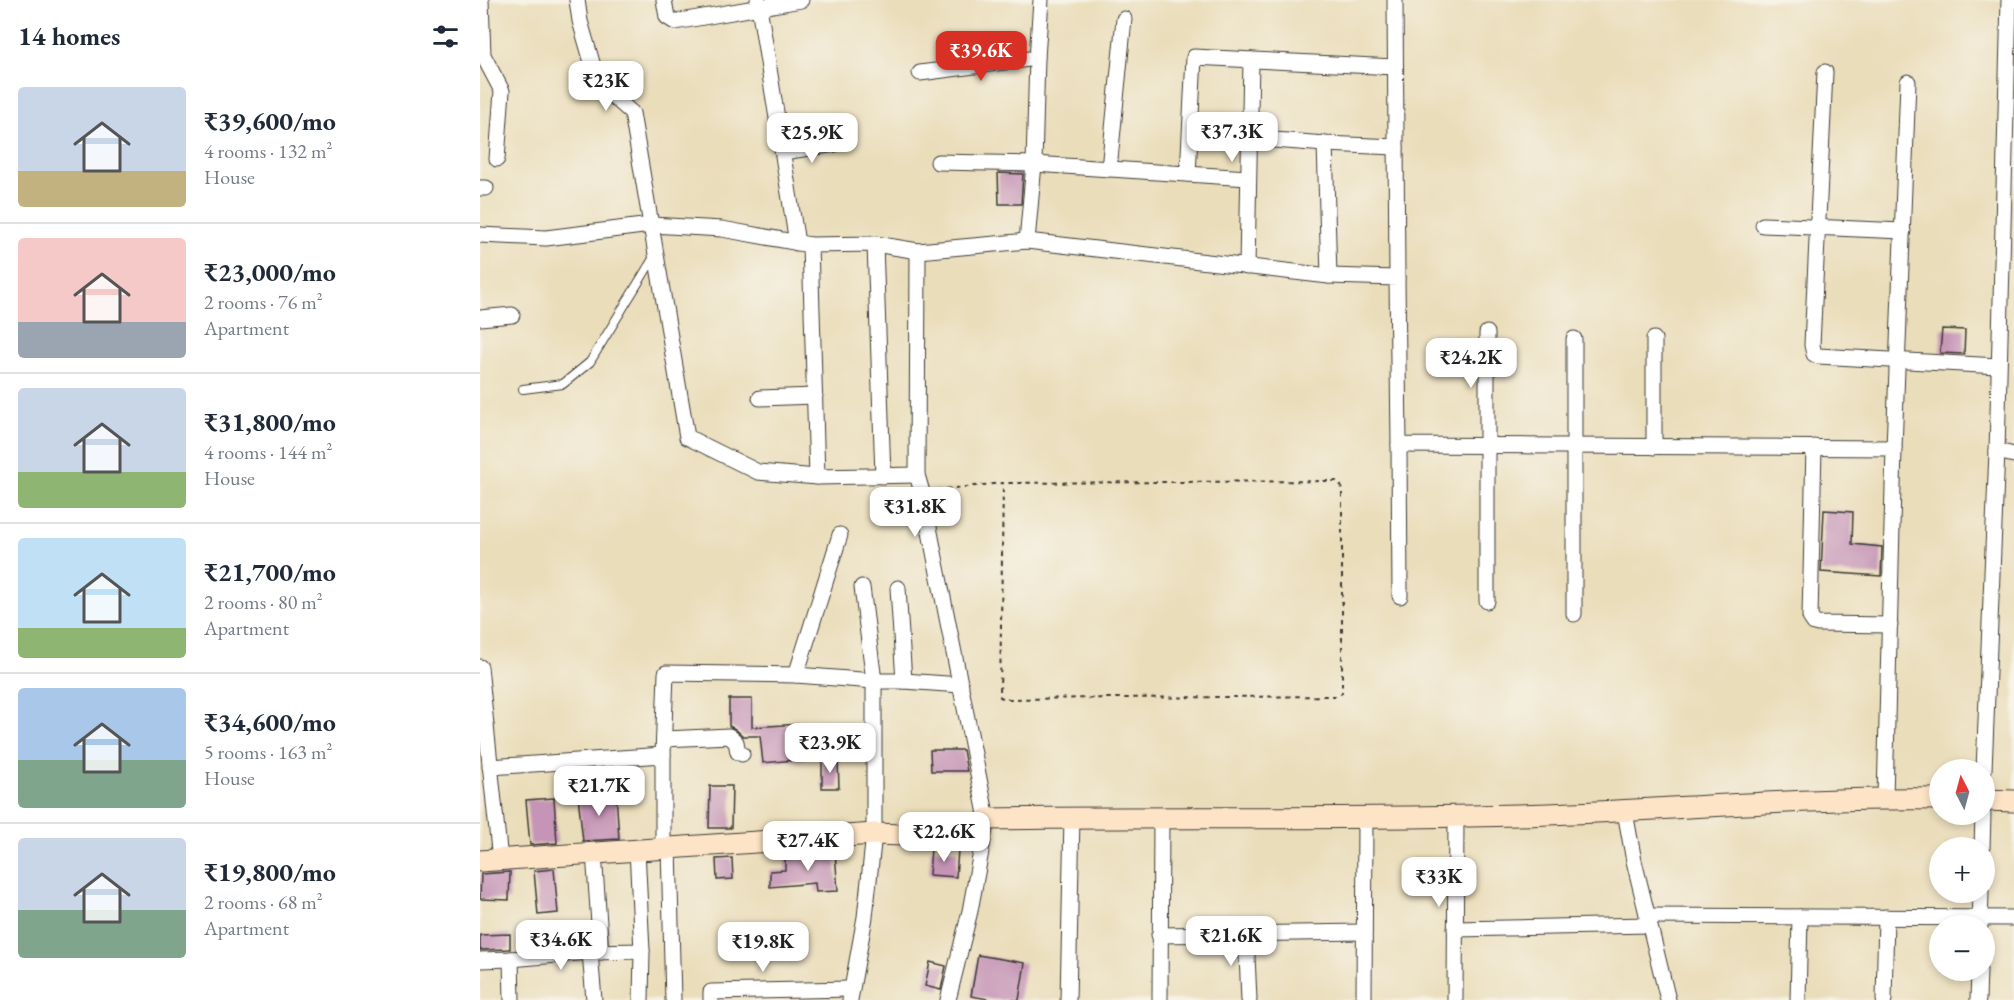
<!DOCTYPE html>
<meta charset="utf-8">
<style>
:root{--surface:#fff;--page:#f2f2f3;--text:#1f2937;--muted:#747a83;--line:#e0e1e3;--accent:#d93025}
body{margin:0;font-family:"EB Garamond",serif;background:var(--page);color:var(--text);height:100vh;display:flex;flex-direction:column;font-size:22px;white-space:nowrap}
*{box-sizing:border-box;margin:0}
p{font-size:20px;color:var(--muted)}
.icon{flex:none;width:33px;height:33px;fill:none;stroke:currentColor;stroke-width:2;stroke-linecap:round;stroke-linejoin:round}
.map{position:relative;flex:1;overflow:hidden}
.panel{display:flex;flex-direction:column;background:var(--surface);width:480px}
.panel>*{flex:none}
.needle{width:39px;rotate:354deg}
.controls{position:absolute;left:1449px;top:759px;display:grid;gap:12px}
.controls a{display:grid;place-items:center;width:66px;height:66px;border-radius:50%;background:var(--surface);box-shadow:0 3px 9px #0003;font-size:30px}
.price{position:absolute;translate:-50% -51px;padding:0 14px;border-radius:12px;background:#fff;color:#222;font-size:20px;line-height:39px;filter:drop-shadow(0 2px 3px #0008)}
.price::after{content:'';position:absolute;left:50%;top:36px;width:18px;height:14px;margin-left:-9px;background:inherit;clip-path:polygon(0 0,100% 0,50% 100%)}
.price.active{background:var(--accent);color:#fff}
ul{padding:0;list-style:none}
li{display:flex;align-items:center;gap:18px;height:150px;padding:0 18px}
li+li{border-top:2px solid var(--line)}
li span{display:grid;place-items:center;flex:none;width:168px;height:120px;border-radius:6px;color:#555}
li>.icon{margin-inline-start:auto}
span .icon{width:72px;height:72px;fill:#fffc;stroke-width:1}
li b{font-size:26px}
h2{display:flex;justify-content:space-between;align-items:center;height:72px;padding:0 18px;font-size:26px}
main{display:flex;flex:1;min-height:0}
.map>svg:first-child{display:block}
.building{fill:#c594b6}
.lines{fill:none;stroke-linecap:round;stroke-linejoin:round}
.lane-casing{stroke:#3b3934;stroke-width:10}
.street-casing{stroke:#3b3934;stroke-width:17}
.secondary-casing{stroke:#3b3934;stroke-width:23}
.path{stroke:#3b3934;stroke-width:2;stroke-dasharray:4.5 4.5;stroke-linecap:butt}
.lane{stroke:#fff;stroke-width:8}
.street{stroke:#fff;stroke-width:15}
.secondary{stroke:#fee4c6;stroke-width:21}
</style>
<main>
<section class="panel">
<h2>14 homes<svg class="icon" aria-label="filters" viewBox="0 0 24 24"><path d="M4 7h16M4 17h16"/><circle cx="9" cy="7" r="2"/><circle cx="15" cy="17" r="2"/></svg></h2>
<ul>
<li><span style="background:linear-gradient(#c9d6e8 70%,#c2b280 0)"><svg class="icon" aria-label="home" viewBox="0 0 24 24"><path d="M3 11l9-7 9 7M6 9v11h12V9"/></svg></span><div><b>₹39,600/mo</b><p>4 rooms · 132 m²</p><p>House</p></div></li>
<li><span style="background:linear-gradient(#f6c9c9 70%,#9aa5b1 0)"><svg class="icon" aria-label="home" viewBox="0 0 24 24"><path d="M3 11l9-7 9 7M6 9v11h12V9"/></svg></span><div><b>₹23,000/mo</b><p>2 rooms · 76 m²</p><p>Apartment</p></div></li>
<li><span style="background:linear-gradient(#c9d6e8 70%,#8fb573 0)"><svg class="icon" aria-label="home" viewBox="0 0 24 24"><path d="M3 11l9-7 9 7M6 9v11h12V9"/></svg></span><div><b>₹31,800/mo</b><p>4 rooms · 144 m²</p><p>House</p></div></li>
<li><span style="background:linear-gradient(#bfe0f5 75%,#8fb573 0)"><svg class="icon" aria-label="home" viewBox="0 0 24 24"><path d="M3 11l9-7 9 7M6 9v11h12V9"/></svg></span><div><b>₹21,700/mo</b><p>2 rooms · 80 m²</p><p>Apartment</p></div></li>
<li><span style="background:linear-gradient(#a9c7e8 60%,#7fa58c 0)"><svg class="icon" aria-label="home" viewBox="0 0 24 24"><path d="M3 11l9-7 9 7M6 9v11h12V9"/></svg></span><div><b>₹34,600/mo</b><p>5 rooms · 163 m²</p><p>House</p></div></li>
<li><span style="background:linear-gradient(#c9d6e8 60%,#7fa58c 0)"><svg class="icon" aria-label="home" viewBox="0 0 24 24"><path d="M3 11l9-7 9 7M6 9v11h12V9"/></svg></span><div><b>₹19,800/mo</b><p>2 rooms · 68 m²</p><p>Apartment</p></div></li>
</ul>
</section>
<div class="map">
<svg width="1534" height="1000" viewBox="0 0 1534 1000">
<rect width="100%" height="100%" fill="#f7f3e8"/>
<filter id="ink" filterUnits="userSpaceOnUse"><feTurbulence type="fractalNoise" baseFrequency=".0167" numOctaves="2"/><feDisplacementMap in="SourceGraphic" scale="12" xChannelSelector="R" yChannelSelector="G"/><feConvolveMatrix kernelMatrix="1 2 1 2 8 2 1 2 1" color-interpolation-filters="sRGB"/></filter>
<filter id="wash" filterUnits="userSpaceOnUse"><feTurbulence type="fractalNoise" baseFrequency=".008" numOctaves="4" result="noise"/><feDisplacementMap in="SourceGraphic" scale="24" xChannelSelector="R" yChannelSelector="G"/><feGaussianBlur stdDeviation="1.35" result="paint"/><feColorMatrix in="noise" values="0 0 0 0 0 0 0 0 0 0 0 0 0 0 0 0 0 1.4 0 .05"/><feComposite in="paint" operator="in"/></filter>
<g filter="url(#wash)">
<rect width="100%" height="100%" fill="#eaddba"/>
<g id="blocks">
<g class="building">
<path d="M 518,173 L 543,174 L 541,204 L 519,204 Z"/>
<path d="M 1462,329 L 1485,330 L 1484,354 L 1460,353 Z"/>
<path d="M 1344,510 L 1373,512 L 1372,544 L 1402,547 L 1401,576 L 1341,572 Z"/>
<path d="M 249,699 L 272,699 L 272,727 L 322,724 L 325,759 L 283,763 L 280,736 L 263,736 L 255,729 L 249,726 Z"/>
<path d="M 450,750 L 483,750 L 487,771 L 451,771 Z"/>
<path d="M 342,760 L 358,760 L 359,788 L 342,788 Z"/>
<path d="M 230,786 L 252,786 L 251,828 L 229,828 Z"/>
<path d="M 136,793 L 139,839 L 103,841 L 98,796 Z"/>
<path d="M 74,798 L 77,843 L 50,845 L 46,800 Z"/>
<path d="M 451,849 L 478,850 L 476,877 L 449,875 Z"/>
<path d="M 355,853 L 358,891 L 336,892 L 335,883 L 290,887 L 290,871 L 305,870 L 305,856 Z"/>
<path d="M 252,858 L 253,879 L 237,880 L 236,859 Z"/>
<path d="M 74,869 L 78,913 L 58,915 L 54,871 Z"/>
<path d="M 30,872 L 29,900 L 0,899 L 1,874 Z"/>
<path d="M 30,934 L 30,949 L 0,950 L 0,935 Z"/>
<path d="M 498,955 L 545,963 L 539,1000 L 513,1000 L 491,996 Z"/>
<path d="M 450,962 L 466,966 L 461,990 L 445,986 Z"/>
</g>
</g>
</g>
<g filter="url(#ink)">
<use href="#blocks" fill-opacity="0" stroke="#3b3934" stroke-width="1.5"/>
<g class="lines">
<defs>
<path id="lane" d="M 43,389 L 83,384 L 110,362 L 174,257"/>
<g id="street">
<path d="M 1,0 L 3,55 L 22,91 L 17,159"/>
<path d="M 97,0 L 100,21 L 118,83 L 152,113 L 207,437 L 278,472 L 337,477 L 437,475"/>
<path d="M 184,0 L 187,17 L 195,22 L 321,0"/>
<path d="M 278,0 L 317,243"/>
<path d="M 915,0 L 917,278"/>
<path d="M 1345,72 L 1332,345 L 1334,354 L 1338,356 L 1518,366"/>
<path d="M 440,73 L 557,58"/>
<path d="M 769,138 L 845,144 L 916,147"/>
<path d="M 845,144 L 849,276"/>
<path d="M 303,152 L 355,144"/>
<path d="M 458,162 L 554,164 L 768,178"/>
<path d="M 629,169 L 644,19"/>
<path d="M 708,174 L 714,57 L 915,67"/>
<path d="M 0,188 L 6,188"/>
<path d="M 1283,225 L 1423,231"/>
<path d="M 0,235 L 66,238 L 171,225 L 242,229 L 330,245 L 395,244 L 438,251 L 547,241 L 849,276 L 917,278 L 919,445 L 1414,448 L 1405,798"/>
<path d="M 547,241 L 554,164 L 557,58 L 561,0"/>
<path d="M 395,244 L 403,476"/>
<path d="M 330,245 L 337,477"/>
<path d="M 438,251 L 437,475 L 442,492 L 507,819 L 490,911 L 468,1000"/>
<path d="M 767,267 L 771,60"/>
<path d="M 0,318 L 32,315"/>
<path d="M 1007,333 L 1007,601"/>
<path d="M 1094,339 L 1094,614"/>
<path d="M 1174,339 L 1174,447"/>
<path d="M 280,398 L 335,396"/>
<path d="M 919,445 L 920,596"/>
<path d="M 1334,447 L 1330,617 L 1334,623 L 1338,624 L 1410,625"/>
<path d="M 1414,448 L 1428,82"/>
<path d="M 1517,451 L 1534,455"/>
<path d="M 418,588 L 424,681"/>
<path d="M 0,667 L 20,860"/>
<path d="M 316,675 L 360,535"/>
<path d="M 185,739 L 249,736 L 256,742 L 258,752 L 262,754"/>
<path d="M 10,767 L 183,755"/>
<path d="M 1504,770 L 1517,451 L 1529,0"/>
<path d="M 1145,812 L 1154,861 L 1188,1000"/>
<path d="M 183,848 L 183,755 L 186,673 L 316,675 L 394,681 L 424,681 L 481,685"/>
<path d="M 189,848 L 193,1000"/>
<path d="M 1502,848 L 1503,814"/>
<path d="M 157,849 L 162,951 L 161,1000"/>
<path d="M 114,853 L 121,952"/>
<path d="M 1167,916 L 1534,918"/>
<path d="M 1500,926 L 1501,892"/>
<path d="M 975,929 L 1169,925"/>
<path d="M 766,933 L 769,1000"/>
<path d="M 679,935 L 884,932"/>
<path d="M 110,952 L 114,1000"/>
<path d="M 31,959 L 32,1000"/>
<path d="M 0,960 L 31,959 L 110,952 L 162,951"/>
<path d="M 231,1000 L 231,992 L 371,989"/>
<path d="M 370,1000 L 385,917 L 394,834 L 394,681 L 382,587"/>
<path d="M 588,1000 L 592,817"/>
<path d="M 680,1000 L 681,817"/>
<path d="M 884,1000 L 885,818"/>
<path d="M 975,1000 L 976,816"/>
<path d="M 1318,1000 L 1320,917"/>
<path d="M 1404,1000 L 1406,917"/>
<path d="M 1498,1000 L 1499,970"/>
</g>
<g id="secondary">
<path d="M 1504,800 L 1534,801"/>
<path d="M 0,861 L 394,834 L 481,837 L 493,832 L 507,819 C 684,816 861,820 1038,815 C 1179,811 1319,797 1460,799"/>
</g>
</defs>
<use href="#lane" class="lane-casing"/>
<use href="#street" class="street-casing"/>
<use href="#secondary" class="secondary-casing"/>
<path class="path" d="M 457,490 L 523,483 L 520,697 L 526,699 L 856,696 L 862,693 L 862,488 L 860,484 L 856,481 L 523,483"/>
<use href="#lane" class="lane"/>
<use href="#street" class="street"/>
<use href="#secondary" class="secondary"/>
</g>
</g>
</svg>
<div class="controls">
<a><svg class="needle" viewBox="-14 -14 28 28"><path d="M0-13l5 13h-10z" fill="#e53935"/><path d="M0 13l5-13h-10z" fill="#747a83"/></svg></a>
<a>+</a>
<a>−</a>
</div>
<b class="price active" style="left:501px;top:82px">₹39.6K</b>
<b class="price" style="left:126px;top:112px">₹23K</b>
<b class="price" style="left:752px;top:163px">₹37.3K</b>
<b class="price" style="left:332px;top:164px">₹25.9K</b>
<b class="price" style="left:991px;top:389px">₹24.2K</b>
<b class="price" style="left:435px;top:538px">₹31.8K</b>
<b class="price" style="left:350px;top:774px">₹23.9K</b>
<b class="price" style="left:119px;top:817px">₹21.7K</b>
<b class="price" style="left:464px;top:863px">₹22.6K</b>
<b class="price" style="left:328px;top:872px">₹27.4K</b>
<b class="price" style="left:959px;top:908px">₹33K</b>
<b class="price" style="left:751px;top:967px">₹21.6K</b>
<b class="price" style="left:81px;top:971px">₹34.6K</b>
<b class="price" style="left:283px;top:973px">₹19.8K</b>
</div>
</main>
